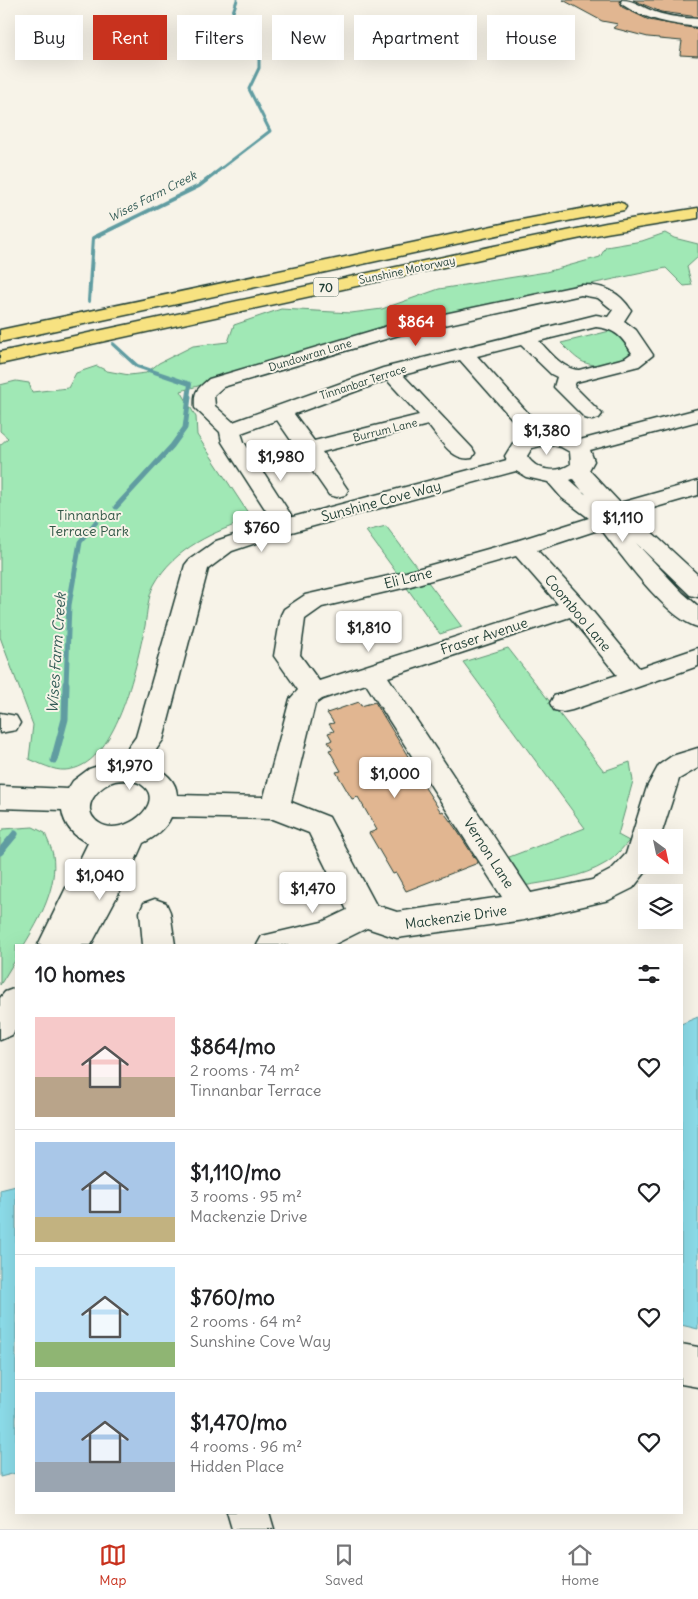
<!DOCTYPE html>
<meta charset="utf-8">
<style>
:root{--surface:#fff;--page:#f6f6f6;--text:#202124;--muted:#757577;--line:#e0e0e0;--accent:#c8321e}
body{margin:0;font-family:Delius,sans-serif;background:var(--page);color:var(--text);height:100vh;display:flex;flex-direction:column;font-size:19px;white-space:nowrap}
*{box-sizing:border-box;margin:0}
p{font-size:16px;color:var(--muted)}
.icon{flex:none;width:28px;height:28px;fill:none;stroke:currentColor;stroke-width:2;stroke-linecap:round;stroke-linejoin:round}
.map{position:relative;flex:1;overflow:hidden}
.details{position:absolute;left:15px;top:944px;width:668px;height:570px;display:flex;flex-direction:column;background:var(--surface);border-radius:0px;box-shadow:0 5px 20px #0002}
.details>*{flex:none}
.top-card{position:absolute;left:15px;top:15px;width:669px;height:45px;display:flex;gap:10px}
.needle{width:32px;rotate:147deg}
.controls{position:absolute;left:638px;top:829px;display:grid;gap:10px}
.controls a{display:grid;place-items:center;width:45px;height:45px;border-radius:0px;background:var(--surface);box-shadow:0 5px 20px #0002;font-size:25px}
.price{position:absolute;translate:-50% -42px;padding:0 11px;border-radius:5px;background:#fff;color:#222;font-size:16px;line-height:32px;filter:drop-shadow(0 1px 2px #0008)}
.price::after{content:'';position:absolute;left:50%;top:30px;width:15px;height:11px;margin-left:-8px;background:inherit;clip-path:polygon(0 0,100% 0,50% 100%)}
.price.active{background:var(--accent);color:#fff}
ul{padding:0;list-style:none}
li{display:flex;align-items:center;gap:15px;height:125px;padding:0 20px}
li+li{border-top:1px solid var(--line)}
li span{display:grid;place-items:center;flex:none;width:140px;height:100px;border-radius:0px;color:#555}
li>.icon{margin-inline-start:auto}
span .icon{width:60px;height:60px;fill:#fffc;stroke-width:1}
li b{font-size:21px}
h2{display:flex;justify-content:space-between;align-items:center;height:60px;padding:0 20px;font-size:21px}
.tag{padding:0 18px;border-radius:0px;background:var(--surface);box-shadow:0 5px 20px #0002;font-size:18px;line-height:45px}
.tag.active{background:var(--accent);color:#fff}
.menu{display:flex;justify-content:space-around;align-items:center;height:70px;border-top:1px solid var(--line);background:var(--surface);font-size:14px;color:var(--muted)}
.menu a{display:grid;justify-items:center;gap:2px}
.menu .active{color:var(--accent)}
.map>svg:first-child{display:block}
.green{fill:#a0e8b5;stroke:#609274}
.water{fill:#8cdce9;stroke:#609ca1}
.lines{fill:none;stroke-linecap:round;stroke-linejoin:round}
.stream-far3{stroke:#609ca1;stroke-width:3}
.stream-far2{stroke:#609ca1;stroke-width:4}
.stream-far1{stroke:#609ca1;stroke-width:5}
.stream{stroke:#609ca1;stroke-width:7}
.building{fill:#e1b691;stroke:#1f3d34}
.minor-casing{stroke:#1f3d34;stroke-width:3}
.highway-casing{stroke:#1f3d34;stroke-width:3}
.minor{fill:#f7f3e8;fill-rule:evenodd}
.highway{fill:#f7e281;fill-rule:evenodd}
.labels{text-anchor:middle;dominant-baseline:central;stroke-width:4;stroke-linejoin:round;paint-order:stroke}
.far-street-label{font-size:11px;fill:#1f3d34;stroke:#f7f3e8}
.far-water-label{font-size:12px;font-style:italic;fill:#355d58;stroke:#f7f3e8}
.shield{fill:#f7f3e8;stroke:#60746a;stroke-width:1}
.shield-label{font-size:12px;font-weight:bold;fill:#1f3d34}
.street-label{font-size:14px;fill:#1f3d34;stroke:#f7f3e8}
.park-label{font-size:14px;fill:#325747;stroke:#f7f3e8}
.water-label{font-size:15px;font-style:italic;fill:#355d58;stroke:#f7f3e8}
</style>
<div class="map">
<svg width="698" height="1529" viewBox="0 0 698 1529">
<rect width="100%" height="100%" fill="#f7f3e8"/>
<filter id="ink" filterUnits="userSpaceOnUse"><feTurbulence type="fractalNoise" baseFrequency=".02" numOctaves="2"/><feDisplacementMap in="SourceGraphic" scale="10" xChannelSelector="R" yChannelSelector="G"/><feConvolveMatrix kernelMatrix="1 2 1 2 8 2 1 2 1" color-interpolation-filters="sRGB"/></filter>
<g filter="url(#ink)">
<g class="green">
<path d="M 665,233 L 674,238 L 698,244 L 698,257 L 687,267 L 692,285 L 684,286 L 666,268 L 413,322 L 181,391 L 196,417 L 197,435 L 252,519 C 215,531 174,548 154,585 C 148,596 147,613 145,626 C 136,666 117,768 65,770 C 54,771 39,763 29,759 L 33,725 L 0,637 L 0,445 L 8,438 L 0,431 L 0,385 L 16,381 L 29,383 L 32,392 L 68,388 L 76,373 L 97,366 L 107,371 L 129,375 L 146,373 L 159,363 L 193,346 L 228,342 L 234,325 L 281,309 L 351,313 L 382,309 L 439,289 L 546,272 L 600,257 L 606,247 L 642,241 Z"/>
<path d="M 610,331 L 621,332 L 635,354 C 628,359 621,360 613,362 C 585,369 580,362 561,343 Z"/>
<path d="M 386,526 L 419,570 L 399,576 L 366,531 Z"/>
<path d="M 428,582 L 462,627 L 440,634 L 407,588 Z"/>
<path d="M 508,648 L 604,771 L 630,762 L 633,781 L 618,835 L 629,841 C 622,848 615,858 606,863 C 582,878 551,881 523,886 L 504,859 L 585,828 L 463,662 Z"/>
<path d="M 33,827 L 45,833 C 47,840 52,848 53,855 C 58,886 40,919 24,945 L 16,945 L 16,959 L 0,985 L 0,833 L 3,829 Z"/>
</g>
<g class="water">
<path d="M 698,1017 L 698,1329 L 681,1325 L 681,1024 Z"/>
<path d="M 16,1186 L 16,1473 L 0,1477 L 0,1190 Z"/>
</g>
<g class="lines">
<path class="stream-far3" d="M 214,174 L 270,131 L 249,89 L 259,68 L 259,52 L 241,31 L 232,15 L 237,0"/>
<g class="stream-far2">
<path d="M 89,301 L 93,238 L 199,186 L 216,173"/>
<path d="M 113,344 L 137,366 L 190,384 L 188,398"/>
</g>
<g class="stream-far1">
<path d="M 116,507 L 172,446 L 185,428 L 189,397"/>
<path d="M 66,685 L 69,605 L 80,542 L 96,522"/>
</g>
<g class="stream">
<path d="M 54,760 L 65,719 L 66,684"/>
<path d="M 0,852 L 15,834"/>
</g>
</g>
<g class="building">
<path d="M 563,0 L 620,0 L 622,7 L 649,20 L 698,29 L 698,56 L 680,55 L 682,41 L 659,39 L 659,38 L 648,37 L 613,28 L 618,24 L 602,21 Z"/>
<path d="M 633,0 L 698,0 L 698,17 L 661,12 Z"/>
<path d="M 359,702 L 361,706 L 375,702 L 420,776 L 418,777 L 441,812 L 443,811 L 458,832 L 478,863 L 406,891 L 396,873 L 393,874 L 369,833 L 377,830 L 358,797 L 352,799 L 336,772 L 341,771 L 329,750 L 333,749 L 328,742 L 332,740 L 328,733 L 334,731 L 329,724 L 334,723 L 327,713 Z"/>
</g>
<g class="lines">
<defs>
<g id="minor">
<path d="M 622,0 C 635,0 643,8 655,12 C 669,17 684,18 698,19 L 698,27 C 671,24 646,20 623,5 L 621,2 Z"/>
<path d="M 581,285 C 603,285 619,291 631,310 L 624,321 L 636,330 L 653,355 L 639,366 L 576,382 L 574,386 L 602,414 L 599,418 L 592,420 L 585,418 L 554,387 L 557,377 L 551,374 L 521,345 L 477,356 L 536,422 L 553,432 L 580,440 L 698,409 L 698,421 L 590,450 L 594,461 L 589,470 L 620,503 L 698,481 L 698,495 L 632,514 L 698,575 L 698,597 L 690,595 L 636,543 L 683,593 L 698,606 L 698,627 C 667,619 621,555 601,529 L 537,550 L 584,601 L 639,668 L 698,648 L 698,666 L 572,710 L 563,712 L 554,710 L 550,703 L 554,696 L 617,675 L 570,617 L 388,677 L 531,893 L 592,880 L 611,870 L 626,854 L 647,787 L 659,765 L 672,756 L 698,748 L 698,768 L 679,779 L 660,838 L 646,838 L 646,865 L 651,865 L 649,868 L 633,888 L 609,900 L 524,920 L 397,938 L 367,928 L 333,945 L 257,945 L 262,936 L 322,922 L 347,910 L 309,833 L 273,819 L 171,817 C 165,830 155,837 143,843 L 130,872 L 91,945 L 38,945 L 88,843 C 75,837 64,826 62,810 L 0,808 L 0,786 L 68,789 L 73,781 L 89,769 L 120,759 L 136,737 L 185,565 L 189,560 L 216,541 L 261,526 L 269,515 L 222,442 L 220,432 L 195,408 C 194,391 196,390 209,379 L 388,326 ZM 581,295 L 598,298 L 613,310 L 608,317 L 596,315 L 383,368 L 233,422 L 215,406 L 214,395 L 223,387 L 399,335 ZM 596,327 C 616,329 622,337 632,353 L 625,358 L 579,370 C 562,369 550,352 539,341 ZM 460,360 L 522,430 L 529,435 L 513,443 L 505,456 L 507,460 L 289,518 L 291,515 L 244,442 L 241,433 L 277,420 L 329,495 L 337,497 L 345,495 L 348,490 L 322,452 L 428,425 C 440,439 452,462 472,458 L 475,453 L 472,448 L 403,375 ZM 387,380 L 419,415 L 314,441 L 294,414 ZM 548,444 L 561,447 L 570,452 L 571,464 C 557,474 536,471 527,456 L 532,448 ZM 516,471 L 526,477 L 548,482 L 562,498 L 589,518 L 513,542 L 406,572 L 305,595 L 284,609 L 281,615 L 274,656 L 298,690 L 290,699 L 264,797 L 177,795 C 176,778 161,769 146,764 L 163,740 L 208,569 L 232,551 L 277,536 ZM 573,479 L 584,493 L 586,494 L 570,480 ZM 516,556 L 558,604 L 319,681 L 300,655 L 305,619 L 322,607 L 407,587 ZM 366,684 L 502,897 L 397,912 L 376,905 L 329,817 L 291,802 L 315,704 L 322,699 ZM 128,780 C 132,781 139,782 142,785 C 168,803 122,839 99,823 C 79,809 96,789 112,782 C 117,780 122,780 128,780 Z"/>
<path d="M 0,713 L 16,716 L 20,723 L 16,730 L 0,733 Z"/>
<path d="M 155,899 L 166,903 L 170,912 L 175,945 L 143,945 L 140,912 L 144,903 Z"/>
<path d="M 16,988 L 16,1028 L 12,1035 L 0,1040 L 0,998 L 5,992 Z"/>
<path d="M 681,1344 L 698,1347 L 698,1387 L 681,1384 Z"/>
<path d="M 227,1512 L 269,1512 L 274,1529 L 232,1529 Z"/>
</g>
<g id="highway">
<path d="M 618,202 L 624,204 L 626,207 L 624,210 L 516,231 L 0,342 L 0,330 L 516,221 Z"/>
<path d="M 698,208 L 698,218 L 606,233 L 494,256 L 0,364 L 0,352 L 494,246 L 606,223 Z"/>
</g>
</defs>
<use href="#minor" class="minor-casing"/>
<use href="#highway" class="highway-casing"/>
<use href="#minor" class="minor"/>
<use href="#highway" class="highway"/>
</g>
</g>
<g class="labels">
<g class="far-street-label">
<text transform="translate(407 270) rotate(-12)">Sunshine Motorway</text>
<text transform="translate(310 355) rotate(-17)">Dundowran Lane</text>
<text transform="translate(363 382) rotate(-18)">Tinnanbar Terrace</text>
<text transform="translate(385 430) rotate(-14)">Burrum Lane</text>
</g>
<g class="far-water-label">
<text transform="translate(152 196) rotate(-27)">Wises Farm Creek</text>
</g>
<rect class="shield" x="313.5" y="277.5" width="25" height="19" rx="4"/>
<g class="shield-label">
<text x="326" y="287">70</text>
</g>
<g class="street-label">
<text transform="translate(381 501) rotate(-15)">Sunshine Cove Way</text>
<text transform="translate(408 578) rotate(-14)">Eli Lane</text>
<text transform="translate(578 613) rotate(50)">Coomboo Lane</text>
<text transform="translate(484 636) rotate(-18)">Fraser Avenue</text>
<text transform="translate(489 853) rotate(57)">Vernon Lane</text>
<text transform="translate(456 917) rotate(-8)">Mackenzie Drive</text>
</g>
<g class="park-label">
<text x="89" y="515">Tinnanbar<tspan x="89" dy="16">Terrace Park</tspan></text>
</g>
<g class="water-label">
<text transform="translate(56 653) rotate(-86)">Wises Farm Creek</text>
</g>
</g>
</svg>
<div class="controls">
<a><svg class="needle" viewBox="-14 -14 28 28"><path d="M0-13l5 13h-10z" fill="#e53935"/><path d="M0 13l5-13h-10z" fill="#757577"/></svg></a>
<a><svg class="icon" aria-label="layers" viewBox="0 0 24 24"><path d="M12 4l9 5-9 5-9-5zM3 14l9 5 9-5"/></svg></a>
</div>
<b class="price active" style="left:416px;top:347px">$864</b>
<b class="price" style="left:547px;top:456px">$1,380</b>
<b class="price" style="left:281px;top:482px">$1,980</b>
<b class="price" style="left:623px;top:543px">$1,110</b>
<b class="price" style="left:262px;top:553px">$760</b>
<b class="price" style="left:369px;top:653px">$1,810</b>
<b class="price" style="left:130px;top:791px">$1,970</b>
<b class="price" style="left:395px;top:799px">$1,000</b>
<b class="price" style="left:100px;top:901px">$1,040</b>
<b class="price" style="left:313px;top:914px">$1,470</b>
<div class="top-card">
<a class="tag">Buy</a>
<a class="tag active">Rent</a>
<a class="tag">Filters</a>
<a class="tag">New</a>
<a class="tag">Apartment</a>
<a class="tag">House</a>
</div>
<section class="details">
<h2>10 homes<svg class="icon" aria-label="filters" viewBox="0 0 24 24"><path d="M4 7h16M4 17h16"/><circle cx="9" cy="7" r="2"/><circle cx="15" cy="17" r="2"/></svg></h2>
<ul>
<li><span style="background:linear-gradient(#f6c9c9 60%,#b9a48a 0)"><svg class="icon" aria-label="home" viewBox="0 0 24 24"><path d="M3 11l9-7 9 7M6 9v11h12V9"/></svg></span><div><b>$864/mo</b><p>2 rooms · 74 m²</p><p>Tinnanbar Terrace</p></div><svg class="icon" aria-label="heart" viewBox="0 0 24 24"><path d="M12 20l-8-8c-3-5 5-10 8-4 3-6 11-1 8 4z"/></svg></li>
<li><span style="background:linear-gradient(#a9c7e8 75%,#c2b280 0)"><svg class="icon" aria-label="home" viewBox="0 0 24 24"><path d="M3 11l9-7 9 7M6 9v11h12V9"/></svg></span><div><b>$1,110/mo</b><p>3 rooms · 95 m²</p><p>Mackenzie Drive</p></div><svg class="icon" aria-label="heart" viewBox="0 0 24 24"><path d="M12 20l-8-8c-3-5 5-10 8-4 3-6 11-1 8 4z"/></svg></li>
<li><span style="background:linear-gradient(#bfe0f5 75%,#8fb573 0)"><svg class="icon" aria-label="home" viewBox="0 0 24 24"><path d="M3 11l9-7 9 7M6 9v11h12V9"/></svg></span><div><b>$760/mo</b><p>2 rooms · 64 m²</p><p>Sunshine Cove Way</p></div><svg class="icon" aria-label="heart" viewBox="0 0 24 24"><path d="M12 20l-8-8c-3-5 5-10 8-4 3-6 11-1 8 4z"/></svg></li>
<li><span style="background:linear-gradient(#a9c7e8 70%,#9aa5b1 0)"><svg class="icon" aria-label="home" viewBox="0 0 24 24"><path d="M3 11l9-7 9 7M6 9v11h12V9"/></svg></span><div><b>$1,470/mo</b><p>4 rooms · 96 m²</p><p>Hidden Place</p></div><svg class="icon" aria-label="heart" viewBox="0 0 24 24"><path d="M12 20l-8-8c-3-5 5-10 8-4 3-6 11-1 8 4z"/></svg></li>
</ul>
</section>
</div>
<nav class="menu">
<a class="active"><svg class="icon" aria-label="map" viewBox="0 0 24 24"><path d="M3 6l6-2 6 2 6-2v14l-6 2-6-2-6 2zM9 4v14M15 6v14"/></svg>Map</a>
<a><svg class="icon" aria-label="saved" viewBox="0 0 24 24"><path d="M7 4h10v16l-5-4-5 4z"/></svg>Saved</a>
<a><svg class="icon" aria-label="home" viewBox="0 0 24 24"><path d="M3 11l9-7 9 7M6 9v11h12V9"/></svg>Home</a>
</nav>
